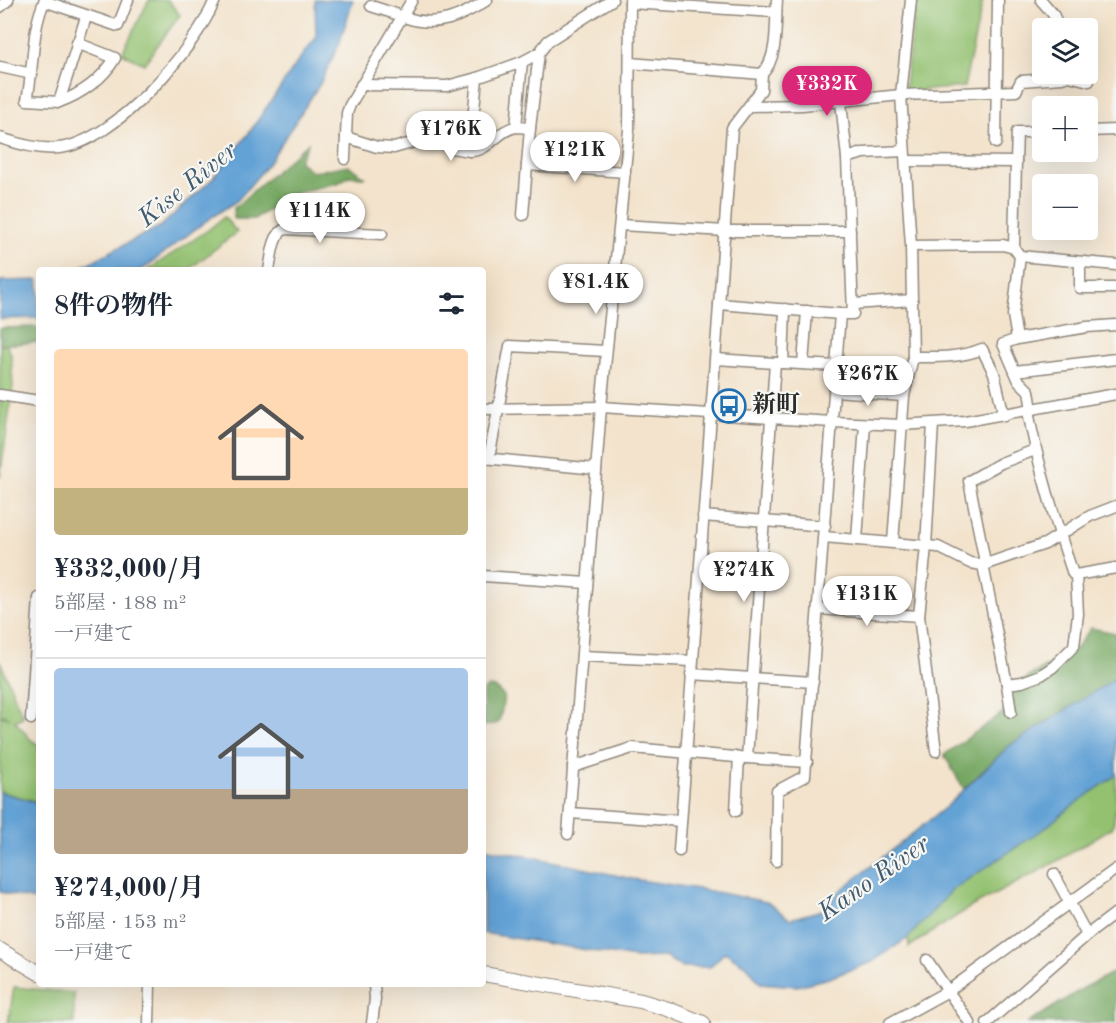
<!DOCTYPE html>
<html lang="ja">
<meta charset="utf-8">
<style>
:root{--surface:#fff;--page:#f6f6f7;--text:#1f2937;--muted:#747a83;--line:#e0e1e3;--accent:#db2777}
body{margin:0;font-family:"Old Standard TT","Noto Serif JP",serif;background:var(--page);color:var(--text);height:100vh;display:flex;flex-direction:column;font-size:22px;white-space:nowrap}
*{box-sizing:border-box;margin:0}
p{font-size:20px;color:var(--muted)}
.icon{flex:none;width:33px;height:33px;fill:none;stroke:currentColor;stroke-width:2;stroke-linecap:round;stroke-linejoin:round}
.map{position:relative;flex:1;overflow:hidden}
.panel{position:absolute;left:36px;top:267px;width:450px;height:720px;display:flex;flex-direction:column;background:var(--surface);border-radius:6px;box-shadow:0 6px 24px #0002}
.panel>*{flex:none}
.controls{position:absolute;left:1032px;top:18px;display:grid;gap:12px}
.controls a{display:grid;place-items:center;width:66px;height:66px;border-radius:6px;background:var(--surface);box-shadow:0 6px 24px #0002;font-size:30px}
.price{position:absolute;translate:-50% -51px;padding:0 14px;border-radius:21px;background:#fff;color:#222;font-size:20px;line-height:39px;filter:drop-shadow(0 2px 3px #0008)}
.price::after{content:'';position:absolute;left:50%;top:36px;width:18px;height:14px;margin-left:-9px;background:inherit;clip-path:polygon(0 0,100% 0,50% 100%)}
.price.current{background:var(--accent);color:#fff}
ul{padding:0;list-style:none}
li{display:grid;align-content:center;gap:12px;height:318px;padding:0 18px}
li+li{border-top:2px solid var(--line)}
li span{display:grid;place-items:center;height:186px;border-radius:6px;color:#555}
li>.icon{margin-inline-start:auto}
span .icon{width:108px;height:108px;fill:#fffc;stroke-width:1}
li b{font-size:26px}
h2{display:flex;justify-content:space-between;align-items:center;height:72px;padding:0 18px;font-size:26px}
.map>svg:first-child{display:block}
.green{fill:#93c170;stroke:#5f764e;stroke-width:1.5}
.forest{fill:#76a762;stroke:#506946;stroke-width:1.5}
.water{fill:#64a2d5;stroke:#486680;stroke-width:1.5}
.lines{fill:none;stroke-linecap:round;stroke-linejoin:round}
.minor-casing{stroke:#8f877c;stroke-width:13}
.major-casing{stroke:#8f877c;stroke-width:16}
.minor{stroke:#fff;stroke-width:10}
.major{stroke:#fff;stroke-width:14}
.labels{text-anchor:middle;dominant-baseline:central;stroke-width:4.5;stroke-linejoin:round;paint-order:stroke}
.poi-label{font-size:24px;font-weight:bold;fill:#2b2b2b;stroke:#f6f6f2;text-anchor:start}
.water-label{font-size:26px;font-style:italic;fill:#425b6f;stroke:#f6f6f2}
</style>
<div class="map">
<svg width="1116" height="1023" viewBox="0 0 1116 1023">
<rect width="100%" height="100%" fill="#f6f6f2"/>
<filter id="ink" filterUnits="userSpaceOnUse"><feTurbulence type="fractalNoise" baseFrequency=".0167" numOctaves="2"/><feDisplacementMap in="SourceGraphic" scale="12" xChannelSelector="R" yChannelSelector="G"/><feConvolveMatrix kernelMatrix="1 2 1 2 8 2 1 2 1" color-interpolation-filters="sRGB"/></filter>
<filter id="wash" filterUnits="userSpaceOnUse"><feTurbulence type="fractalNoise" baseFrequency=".008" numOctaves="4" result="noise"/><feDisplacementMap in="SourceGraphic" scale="24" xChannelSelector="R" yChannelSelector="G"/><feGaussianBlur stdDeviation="1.35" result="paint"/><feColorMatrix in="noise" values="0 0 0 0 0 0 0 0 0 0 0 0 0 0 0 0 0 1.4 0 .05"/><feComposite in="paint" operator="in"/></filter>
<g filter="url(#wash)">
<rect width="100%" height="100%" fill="#f3e3cc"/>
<g class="green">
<path d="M 149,0 L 168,0 L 180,15 L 144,64 L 122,53 Z"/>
<path d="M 916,0 L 983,0 L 964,87 L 904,92 Z"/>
<path d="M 224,217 L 237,232 L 188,270 L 148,270 L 208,230 Z"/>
<path d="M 6,344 L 11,353 L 13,387 L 0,478 L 0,346 Z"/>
<path d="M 0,661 L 23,717 L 15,721 L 31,740 L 39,745 L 39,802 L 0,792 L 0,716 L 10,718 L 0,714 Z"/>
<path d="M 1116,775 L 1116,806 L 1113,827 L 1054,863 L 969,908 L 909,947 L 908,938 L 952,890 L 1045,828 L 1068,809 Z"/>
<path d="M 14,987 L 74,993 L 74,1023 L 8,1023 Z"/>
</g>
<g class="forest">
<path d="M 309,142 L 299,161 L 313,172 L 348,165 L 365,177 L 349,176 L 338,183 L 297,192 L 254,219 L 234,219 L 234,208 Z"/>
<path d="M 39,327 L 39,342 L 0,345 L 0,328 Z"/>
<path d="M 1091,628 L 1116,633 L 1116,678 L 1009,746 L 964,789 L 944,755 L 1012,706 L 1015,685 L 1075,649 Z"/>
<path d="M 488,687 L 495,688 L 504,696 L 501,715 L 498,723 L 483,726 L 483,691 Z"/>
<path d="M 1116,971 L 1116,1023 L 1028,1023 L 1085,987 Z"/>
</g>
<g class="water">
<path d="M 315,0 L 353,0 L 340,42 L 320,84 L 268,164 L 238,200 L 206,221 L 142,270 L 75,270 L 161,226 L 211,180 L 249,133 L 305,51 L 316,38 Z"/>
<path d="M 39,280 L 39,318 L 0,319 L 0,281 Z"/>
<path d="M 1116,678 L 1116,775 L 1068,809 L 1045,828 L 952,890 L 908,938 L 872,962 L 829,978 L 797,986 L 760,983 L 748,967 L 725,952 L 710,967 L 682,967 L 665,957 L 635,958 L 483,933 L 483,848 L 537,858 L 633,879 L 705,890 L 767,902 L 790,919 L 822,910 L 841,890 L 946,807 L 1009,746 Z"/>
<path d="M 0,792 L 39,803 L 39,901 L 0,892 Z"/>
</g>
</g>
<g filter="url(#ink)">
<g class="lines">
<defs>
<g id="minor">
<path d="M 45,0 C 31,29 34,68 27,100 L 59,102 L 86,17"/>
<path d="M 1041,0 L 1053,14 L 1059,28"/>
<path d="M 44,1 L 118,26 L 128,0"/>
<path d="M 630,3 L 776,12"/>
<path d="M 371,6 L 396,14"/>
<path d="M 0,7 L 8,0"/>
<path d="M 407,18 C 437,28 461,17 487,0"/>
<path d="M 630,63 L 762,74"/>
<path d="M 0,67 L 32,74"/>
<path d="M 1068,74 L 1069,76 L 1089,81"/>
<path d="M 361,85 L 447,86 L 477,78 L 522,62 L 539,53 L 548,41 L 612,0"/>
<path d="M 59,102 C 80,95 104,78 115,58 L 77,43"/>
<path d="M 1050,105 L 1050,106"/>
<path d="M 750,106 L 802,105 L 901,95 L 1016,91 L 1021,81 L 1062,78 L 1069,76"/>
<path d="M 516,127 L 522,62"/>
<path d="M 1088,131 L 1116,130"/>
<path d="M 346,137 L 377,147 L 394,148 L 425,139 L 439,140 L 452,148 L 470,151 L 477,78"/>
<path d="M 0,138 C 19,144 39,150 59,148 C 115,142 195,49 215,0"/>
<path d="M 996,143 L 998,0"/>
<path d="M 470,151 C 490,151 497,130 516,127 C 520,127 526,128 530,128"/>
<path d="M 847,158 L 863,153 L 904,151"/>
<path d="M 345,159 L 347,113 L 350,105 L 412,0"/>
<path d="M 906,161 L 1016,162 L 1017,132 L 1042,132"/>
<path d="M 527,165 L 625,172"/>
<path d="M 523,215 L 530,128 L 539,53"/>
<path d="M 620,225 L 726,231 L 850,231"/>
<path d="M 911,246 L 1003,245 L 1014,248 L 1020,256 L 1116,265"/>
<path d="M 1014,248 L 1016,162"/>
<path d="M 1020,256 L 1013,315 L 1017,339 L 1003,344 L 1019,381 L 1029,391 L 1032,410"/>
<path d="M 1080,262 L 1080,288 L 1116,288"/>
<path d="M 269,270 C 272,257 272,235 285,229 L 382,234"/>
<path d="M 719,304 L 840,314"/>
<path d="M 853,304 L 912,300"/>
<path d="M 1017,339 L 1087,327 L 1116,325"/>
<path d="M 913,357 C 937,357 960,358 982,349 L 994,373 L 1004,416"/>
<path d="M 775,363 L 783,363 L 785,309"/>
<path d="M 783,363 L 836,366"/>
<path d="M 803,364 L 807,311"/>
<path d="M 1015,371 L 1116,359"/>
<path d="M 835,391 L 904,396"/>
<path d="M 0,395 L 39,401"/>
<path d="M 483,409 L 601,407 L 832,422 L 901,425 L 965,421 L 1116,394"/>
<path d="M 933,424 L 926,546 L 919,616 L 936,751"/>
<path d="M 1035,450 L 1001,463 L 969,481 L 984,557 L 983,565 L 1045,544 L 1090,516 L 1116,506"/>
<path d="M 483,458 L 596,469"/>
<path d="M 489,458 L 510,346 L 606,351"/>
<path d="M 703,516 L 825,526"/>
<path d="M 824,537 L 938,547 L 970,563 L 983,565 L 1007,684 L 1011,712"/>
<path d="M 857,540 L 865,424"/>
<path d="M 893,542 L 904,396 L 913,357 L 911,246 L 901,95 L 911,0"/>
<path d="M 1076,575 L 1116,568"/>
<path d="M 483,576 L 587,583"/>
<path d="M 818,609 L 919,616"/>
<path d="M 582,656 L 692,661"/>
<path d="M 691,674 L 813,682"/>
<path d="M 1007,684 L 1022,682 L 1041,675 L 1053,667 L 1074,646 L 1078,614 L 1076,575 L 1073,574 C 1055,520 1038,466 1028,411"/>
<path d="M 31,719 L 39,598"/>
<path d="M 747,758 L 807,762"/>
<path d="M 573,767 L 632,748 L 747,758 L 775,363 L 716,359"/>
<path d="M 736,811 L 739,757"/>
<path d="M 570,813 L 681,821"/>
<path d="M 568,834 L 601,407 L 629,130 L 630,0"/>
<path d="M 679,851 L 732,128 L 761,90 L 762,74 C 779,57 775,22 777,0"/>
<path d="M 776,861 L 777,791 L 805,776 L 840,314 L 853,314 L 847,158 L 841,102"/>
<path d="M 1054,874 L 1087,935"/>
<path d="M 149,1023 L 150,984"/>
<path d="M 372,1023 L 375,999 L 374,984"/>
<path d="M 890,1023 L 948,991 L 927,960"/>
<path d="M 970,1023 L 948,991 L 1116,869"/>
<path d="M 987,1023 L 1087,935 L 1116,913"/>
</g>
<g id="major">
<path d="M 0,950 L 39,973"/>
<path d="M 483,974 L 641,1001 L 668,1009 L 703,1023"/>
</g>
</defs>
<use href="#minor" class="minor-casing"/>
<use href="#major" class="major-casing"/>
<use href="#minor" class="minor"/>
<use href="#major" class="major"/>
</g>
</g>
<defs>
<symbol id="bus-ring" viewBox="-11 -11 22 22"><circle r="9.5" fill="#f6f6f2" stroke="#1f6fb2" stroke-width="1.5"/><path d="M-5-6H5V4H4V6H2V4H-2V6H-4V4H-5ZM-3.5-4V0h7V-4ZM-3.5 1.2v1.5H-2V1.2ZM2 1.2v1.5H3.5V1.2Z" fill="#1f6fb2"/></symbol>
</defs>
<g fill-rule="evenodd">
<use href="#bus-ring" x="710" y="387" width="38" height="38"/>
</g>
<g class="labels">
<g class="poi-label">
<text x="752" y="406">新町</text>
</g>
<g class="water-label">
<text transform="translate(188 185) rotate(-39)">Kise River</text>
<text transform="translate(874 879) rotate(-35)">Kano River</text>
</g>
</g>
</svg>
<div class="controls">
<a><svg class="icon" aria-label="layers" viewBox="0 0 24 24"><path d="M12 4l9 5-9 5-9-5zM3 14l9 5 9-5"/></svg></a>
<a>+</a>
<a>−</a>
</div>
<b class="price current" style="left:827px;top:117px">¥332K</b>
<b class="price" style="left:451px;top:162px">¥176K</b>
<b class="price" style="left:575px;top:183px">¥121K</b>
<b class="price" style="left:320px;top:244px">¥114K</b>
<b class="price" style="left:596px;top:315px">¥81.4K</b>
<b class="price" style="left:868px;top:407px">¥267K</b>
<b class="price" style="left:744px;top:603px">¥274K</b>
<b class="price" style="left:867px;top:627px">¥131K</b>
<section class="panel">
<h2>8件の物件<svg class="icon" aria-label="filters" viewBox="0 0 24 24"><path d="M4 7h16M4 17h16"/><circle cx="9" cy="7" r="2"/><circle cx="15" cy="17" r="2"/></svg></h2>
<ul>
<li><span style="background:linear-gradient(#ffd9b3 75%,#c2b280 0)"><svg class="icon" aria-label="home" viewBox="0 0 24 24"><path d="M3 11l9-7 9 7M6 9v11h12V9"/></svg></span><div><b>¥332,000/月</b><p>5部屋 · 188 m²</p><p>一戸建て</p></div></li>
<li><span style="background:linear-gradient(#a9c7e8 65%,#b9a48a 0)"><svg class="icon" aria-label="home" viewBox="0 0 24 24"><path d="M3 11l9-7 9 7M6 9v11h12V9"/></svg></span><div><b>¥274,000/月</b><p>5部屋 · 153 m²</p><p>一戸建て</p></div></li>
</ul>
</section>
</div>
